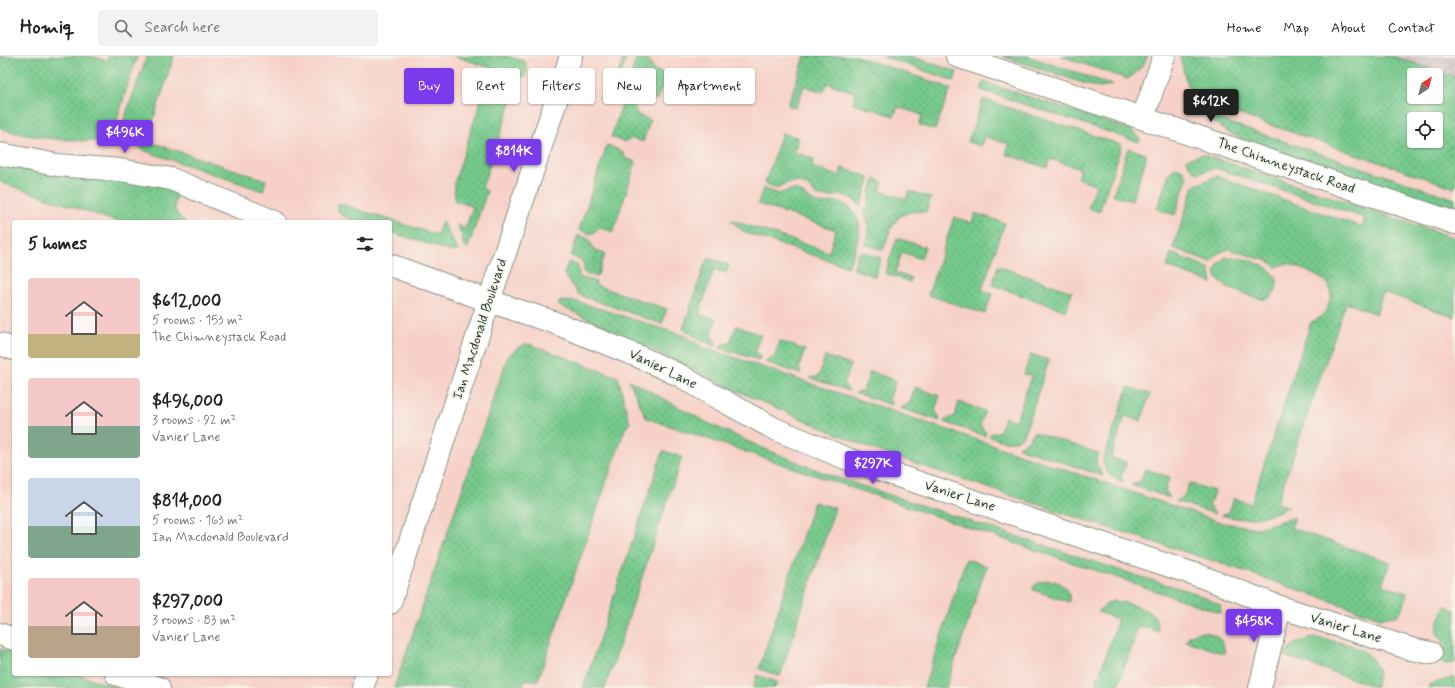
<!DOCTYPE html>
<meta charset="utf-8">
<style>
:root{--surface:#fff;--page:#f2f2f2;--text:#222;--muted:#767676;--line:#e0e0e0;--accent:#7c3aed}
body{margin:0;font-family:Mynerve,sans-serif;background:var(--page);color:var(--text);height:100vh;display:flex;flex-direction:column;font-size:15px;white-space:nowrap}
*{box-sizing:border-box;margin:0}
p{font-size:13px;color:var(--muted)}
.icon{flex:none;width:22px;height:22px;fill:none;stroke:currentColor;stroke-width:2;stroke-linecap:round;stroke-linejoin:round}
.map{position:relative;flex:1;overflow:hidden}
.sheet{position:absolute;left:12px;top:164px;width:380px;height:456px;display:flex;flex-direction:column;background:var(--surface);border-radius:4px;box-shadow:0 1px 3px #0004}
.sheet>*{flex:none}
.hud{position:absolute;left:404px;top:12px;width:380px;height:36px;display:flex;gap:8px}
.needle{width:26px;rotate:36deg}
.fabs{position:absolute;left:1407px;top:12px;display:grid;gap:8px}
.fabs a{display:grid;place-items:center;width:36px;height:36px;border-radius:4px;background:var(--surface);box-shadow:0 1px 3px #0004;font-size:20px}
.price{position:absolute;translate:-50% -34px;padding:0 9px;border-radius:4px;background:var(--accent);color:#fff;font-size:13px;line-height:26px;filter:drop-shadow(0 1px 2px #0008)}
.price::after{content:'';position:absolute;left:50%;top:24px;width:12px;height:9px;margin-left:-6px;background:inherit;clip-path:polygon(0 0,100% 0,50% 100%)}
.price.selected{background:#222;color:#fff}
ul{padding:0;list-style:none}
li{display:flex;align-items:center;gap:12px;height:100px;padding:0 16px}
li span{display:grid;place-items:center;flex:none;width:112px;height:80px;border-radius:4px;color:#555}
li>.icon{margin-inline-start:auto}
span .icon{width:48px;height:48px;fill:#fffc;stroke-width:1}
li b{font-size:17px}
h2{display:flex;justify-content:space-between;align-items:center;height:48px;padding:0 16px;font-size:17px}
.chip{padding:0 14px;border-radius:4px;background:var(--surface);box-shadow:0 1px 3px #0004;font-size:14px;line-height:36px}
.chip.selected{background:var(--accent);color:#fff}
header{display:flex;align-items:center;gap:24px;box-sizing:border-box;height:56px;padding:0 20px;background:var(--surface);border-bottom:1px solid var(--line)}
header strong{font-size:19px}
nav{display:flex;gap:22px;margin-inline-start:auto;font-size:14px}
.search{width:280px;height:36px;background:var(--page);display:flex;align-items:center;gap:10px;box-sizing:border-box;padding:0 14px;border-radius:4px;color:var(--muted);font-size:15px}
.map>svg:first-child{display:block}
.built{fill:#f7d1c8;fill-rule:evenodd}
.industrial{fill:url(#industrial-furrows)}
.grass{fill:url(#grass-dots);stroke:#4a8360;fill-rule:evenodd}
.park{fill:url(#park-crowns);stroke:#4a8360}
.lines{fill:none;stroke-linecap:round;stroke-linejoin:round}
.minor-casing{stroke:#889383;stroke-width:24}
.tertiary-casing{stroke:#889383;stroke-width:24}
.minor{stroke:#fff;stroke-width:22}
.tertiary{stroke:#fff;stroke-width:22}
.labels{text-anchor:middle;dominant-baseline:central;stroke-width:3;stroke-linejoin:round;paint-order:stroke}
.street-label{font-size:14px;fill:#1f3d34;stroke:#f7f3e8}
</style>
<header>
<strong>Homiq</strong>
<div class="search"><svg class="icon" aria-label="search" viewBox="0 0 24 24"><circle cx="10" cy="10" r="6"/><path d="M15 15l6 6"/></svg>Search here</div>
<nav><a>Home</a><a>Map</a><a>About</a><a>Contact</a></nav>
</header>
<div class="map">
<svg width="1455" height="632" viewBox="0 0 1455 632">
<defs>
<pattern id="industrial-furrows" width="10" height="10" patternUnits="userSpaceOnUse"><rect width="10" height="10" fill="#d2bfc0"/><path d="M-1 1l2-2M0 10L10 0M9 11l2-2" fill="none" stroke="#aa9c9d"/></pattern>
<pattern id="grass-dots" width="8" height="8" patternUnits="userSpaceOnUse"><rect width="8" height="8" fill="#76c98c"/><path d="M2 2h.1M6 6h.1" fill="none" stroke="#60a473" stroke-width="1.8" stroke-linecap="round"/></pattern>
<pattern id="park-crowns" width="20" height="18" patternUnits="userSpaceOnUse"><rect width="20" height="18" fill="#76c98c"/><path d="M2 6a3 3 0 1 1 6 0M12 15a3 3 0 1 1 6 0" fill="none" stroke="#60a473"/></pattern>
</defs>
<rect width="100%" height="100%" fill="#f7f3e8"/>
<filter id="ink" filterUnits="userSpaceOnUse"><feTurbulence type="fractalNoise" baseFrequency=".025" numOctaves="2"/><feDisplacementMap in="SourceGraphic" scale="8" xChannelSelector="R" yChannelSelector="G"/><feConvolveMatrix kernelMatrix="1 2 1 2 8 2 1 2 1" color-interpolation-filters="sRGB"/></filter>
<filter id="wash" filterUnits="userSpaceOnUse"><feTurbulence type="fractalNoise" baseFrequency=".012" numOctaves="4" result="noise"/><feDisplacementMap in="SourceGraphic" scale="16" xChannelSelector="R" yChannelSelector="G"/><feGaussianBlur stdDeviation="0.9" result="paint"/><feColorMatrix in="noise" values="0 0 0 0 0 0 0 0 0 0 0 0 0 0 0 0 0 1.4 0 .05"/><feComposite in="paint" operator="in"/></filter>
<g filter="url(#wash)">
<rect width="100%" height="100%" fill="#f1e9d2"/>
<path class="built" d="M 0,0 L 1455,0 L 1455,632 L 0,632 ZM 1414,19 L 1436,19 L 1436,41 L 1414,41 ZM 1414,63 L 1436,63 L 1436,85 L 1414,85 ZM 14,166 L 390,166 L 390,618 L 14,618 Z"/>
<path class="industrial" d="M 1392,0 L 1455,0 L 1455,21 L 1435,14 Z"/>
<g class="grass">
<path d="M 0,0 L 93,0 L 107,5 L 108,0 L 137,0 L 110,86 C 74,84 35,84 0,72 Z"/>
<path d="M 147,0 L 174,0 L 148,81 L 125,88 L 121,82 L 122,69 Z"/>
<path d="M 454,0 L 507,0 L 526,6 L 527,14 L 525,21 L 520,20 L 482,132 L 487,135 L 468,192 L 464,191 L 462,180 L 457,169 L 465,173 L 473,151 L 455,145 L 454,128 L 491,12 Z"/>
<path d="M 624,0 L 627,0 L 611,48 L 600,44 L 607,25 L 615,28 Z"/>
<path d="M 637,0 L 649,4 L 653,14 L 666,18 L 657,44 L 644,39 L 635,43 L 624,40 Z"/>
<path d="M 805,0 L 856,0 L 951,32 L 935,74 L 919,69 L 922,59 L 898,51 L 894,60 L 853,47 L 856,37 L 827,27 L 824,36 L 804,30 L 796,52 L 788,49 Z"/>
<path d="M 882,0 L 910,0 L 957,16 L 954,25 Z"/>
<path d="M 1002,0 L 1027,0 L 1113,29 L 1102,31 L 1092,30 Z"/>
<path d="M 1061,0 L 1148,0 C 1143,10 1137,18 1127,23 Z"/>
<path d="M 1180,0 L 1392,0 L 1455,21 L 1455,132 L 1194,43 L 1185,22 ZM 1414,19 L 1436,19 L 1436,41 L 1414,41 ZM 1414,63 L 1436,63 L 1436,85 L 1414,85 Z"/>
<path d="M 984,26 L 1131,74 L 1141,84 L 1139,86 L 981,34 Z"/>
<path d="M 983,43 L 1122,89 L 1099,156 L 1088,152 L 1096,129 L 1077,122 L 1080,113 L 1050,103 L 1047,112 L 1006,98 L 1009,88 L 984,80 L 981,90 L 968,86 Z"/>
<path d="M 623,46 L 634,50 L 638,59 L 650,64 L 643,86 L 632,82 L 625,86 L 611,81 Z"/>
<path d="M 1206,59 L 1455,143 L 1455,153 L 1240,82 C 1227,76 1216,69 1206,59 Z"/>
<path d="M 782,77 L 799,82 L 794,96 L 814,103 L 812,111 L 839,120 L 842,112 L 870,121 C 867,129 864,145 860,150 C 841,130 838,145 820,140 C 814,139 812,135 808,131 C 798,122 786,127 776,132 L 765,127 Z"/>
<path d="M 153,87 L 266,124 L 263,135 L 142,94 L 141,91 Z"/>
<path d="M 607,89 L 622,95 L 625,102 L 636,106 L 613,176 L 601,172 L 591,178 L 579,174 Z"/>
<path d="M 1128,92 L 1146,98 L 1146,103 L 1132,145 L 1113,139 Z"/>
<path d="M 1202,98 L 1455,182 L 1455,261 L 1383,236 L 1376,258 L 1346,247 L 1277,447 L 1289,451 C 1266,462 1245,466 1221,459 L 1229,456 L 1234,442 L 1251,448 L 1311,266 C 1313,265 1317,264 1319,262 C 1328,255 1335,238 1328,228 C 1325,223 1295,209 1289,208 C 1285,207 1280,210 1277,211 L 1268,205 L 1228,193 L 1217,198 L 1211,206 L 1173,192 L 1194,130 L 1216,120 L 1362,171 L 1365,162 L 1216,112 L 1198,117 L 1190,111 L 1187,103 Z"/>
<path d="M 0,104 L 179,132 C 174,147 170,156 186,166 L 118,166 L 0,126 Z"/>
<path d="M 1176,111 L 1183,114 L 1187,122 L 1175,159 L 1157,153 L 1169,117 Z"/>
<path d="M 875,123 L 883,126 L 880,135 L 906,143 L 909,135 L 931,142 L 926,156 C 896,151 891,171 883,194 L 865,188 C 869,175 870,166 863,153 L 868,151 L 870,136 Z"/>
<path d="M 763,132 L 779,138 C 802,127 799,140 817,147 C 825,150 831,145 838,146 C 853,149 862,166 859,179 C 857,190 852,201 848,211 L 746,177 L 739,172 L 731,164 L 829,196 L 836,174 L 758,148 Z"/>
<path d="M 338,147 L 437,179 L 442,165 L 458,195 L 453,196 L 390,176 L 390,166 C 372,166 351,169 337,154 Z"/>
<path d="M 975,157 L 1005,167 L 982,234 L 992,238 L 985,258 L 928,239 L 954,161 L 972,167 Z"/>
<path d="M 578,179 L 589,183 L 594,194 L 605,198 L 597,221 L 584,217 L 583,205 L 571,200 Z"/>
<path d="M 897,182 L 925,191 L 921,203 L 902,196 L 895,217 L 911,222 L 910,226 L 885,217 Z"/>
<path d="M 864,196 L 881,202 L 875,221 L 853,213 L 858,198 Z"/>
<path d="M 1171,197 L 1209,212 L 1212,227 L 1167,211 Z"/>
<path d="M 1226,201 C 1242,200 1285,211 1276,233 C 1274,238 1271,242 1266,243 C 1259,244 1251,240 1245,238 C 1226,232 1201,221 1226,201 Z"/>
<path d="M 709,202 L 729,209 L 726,217 L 714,213 L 699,258 L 716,263 L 711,279 L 716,287 L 716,290 C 703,287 694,278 683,273 L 705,208 Z"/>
<path d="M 568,206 L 578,209 L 579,221 L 596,226 L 595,229 L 667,253 L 662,268 L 579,239 L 564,218 Z"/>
<path d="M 998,210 L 1072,236 L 1066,255 L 992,229 Z"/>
<path d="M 560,245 L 579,246 L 685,280 L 703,291 L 1223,467 L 1258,472 L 1295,461 L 1291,472 L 1390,506 L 1382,529 L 1407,537 L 1404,550 L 1397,560 L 1380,562 L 1223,508 L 1075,461 L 869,392 L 730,332 L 615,275 L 558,249 Z"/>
<path d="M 736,270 L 761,279 L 755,294 L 760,301 L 759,304 L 720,292 L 721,289 L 730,287 Z"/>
<path d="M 780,285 L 805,294 L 799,311 L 801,318 L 765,306 L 766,304 L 774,302 Z"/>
<path d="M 526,288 L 532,289 L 618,321 L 630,367 L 625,373 L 538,624 L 525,624 L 522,632 L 394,632 L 508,300 L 519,291 Z"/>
<path d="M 1031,298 L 1049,304 L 1024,379 C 1014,390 1002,384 990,381 L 990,378 L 1000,375 L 1005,361 L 1016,365 L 1031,320 L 1024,318 Z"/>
<path d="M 825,300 L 851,309 L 844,328 L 849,335 L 810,322 L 819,320 Z"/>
<path d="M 870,315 L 896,325 L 889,343 L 892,349 L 855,337 L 863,335 Z"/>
<path d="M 629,324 L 708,367 L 765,393 L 832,420 L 1138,520 L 1195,537 L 1220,549 L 1221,557 L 646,362 Z"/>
<path d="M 915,331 L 940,340 L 935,354 L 940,362 L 940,365 L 900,352 L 909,348 Z"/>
<path d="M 1128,331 L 1150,338 L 1141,365 L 1125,360 L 1111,401 L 1127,407 L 1121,420 L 1123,426 C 1111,422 1105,418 1103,405 Z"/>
<path d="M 959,346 L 985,355 L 980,369 L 986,377 L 985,380 L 944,366 L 945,364 L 955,360 Z"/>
<path d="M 1034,376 L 1098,397 L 1096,407 L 1103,420 L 1018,391 C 1026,387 1030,383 1034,376 Z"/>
<path d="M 663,395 L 682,401 L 605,632 L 583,632 Z"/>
<path d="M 1145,413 L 1170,421 L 1165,434 L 1170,442 L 1131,429 L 1140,426 Z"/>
<path d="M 1189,427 L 1214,435 L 1209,450 L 1215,458 L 1175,445 L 1184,440 Z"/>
<path d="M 814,446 L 835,452 L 780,620 L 759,613 Z"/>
<path d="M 966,503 L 987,510 L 984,518 L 946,632 L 924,632 Z"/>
<path d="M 1050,524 C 1062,526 1071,533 1069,546 L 1033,534 L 1034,530 C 1039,526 1043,525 1050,524 Z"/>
<path d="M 1115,545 C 1124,546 1149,553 1154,560 C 1157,564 1158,571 1159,576 L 1139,570 L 1117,632 L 1095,632 L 1118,563 L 1098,556 L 1108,547 Z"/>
<path d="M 1445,550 L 1455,554 L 1455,607 L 1446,608 L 1439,606 L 1446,590 L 1437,577 L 1438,567 Z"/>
<path d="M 1197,576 C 1213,575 1224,581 1225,598 L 1186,585 L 1188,581 Z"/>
<path d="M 1315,582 C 1336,585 1369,589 1377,612 C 1379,617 1376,626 1376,631 L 1284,600 C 1293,587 1300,584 1315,582 Z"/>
<path d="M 757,619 L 777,626 L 775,632 L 753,632 Z"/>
<path d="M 1455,621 L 1455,632 L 1428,632 L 1430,628 Z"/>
</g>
<path class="park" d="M 0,593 L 14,597 L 14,618 L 76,618 L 118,632 L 0,632 Z"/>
</g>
<g filter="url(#ink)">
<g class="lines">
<defs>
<g id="minor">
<path d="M 957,0 L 1455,167"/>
<path d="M 1143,62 L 1164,0"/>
<path d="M 0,98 L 57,109 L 120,114 L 171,123 L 275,166"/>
<path d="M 390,209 L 489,245 L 553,266 L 640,301 L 681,320 L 711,338 L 775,373 L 850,404 L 1200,520 L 1280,551 L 1411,593 L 1431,597"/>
<path d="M 0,288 L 14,293"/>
<path d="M 0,578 L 14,583"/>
<path d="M 116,618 L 159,632"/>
<path d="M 1260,632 L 1280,551"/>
</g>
<g id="tertiary">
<path d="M 390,547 L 489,245 L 571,0"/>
<path d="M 362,632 L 367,618"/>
</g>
</defs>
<use href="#minor" class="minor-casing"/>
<use href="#tertiary" class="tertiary-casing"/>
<use href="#minor" class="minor"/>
<use href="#tertiary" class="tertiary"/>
</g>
</g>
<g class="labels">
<g class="street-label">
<text transform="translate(1286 110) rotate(19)">The Chimneystack Road</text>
<text transform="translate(480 273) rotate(-72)">Ian Macdonald Boulevard</text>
<text transform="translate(663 313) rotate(26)">Vanier Lane</text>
<text transform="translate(960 440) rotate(18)">Vanier Lane</text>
<text transform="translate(1346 572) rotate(17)">Vanier Lane</text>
</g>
</g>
</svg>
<div class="fabs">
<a><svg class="needle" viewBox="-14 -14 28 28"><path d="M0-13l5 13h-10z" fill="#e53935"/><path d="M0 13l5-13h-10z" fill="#767676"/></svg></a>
<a><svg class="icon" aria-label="locate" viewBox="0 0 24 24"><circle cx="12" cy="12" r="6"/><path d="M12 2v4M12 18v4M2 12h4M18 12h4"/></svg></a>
</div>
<b class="price selected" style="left:1211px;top:67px">$612K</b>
<b class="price" style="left:125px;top:98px">$496K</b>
<b class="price" style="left:514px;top:117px">$814K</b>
<b class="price" style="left:873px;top:429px">$297K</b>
<b class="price" style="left:1254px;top:587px">$458K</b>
<div class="hud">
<a class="chip selected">Buy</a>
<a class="chip">Rent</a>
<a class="chip">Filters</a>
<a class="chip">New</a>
<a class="chip">Apartment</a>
</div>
<section class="sheet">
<h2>5 homes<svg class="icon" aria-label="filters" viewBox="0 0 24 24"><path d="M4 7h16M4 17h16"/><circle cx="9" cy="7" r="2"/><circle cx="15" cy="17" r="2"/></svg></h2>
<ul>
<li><span style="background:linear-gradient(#f6c9c9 70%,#c2b280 0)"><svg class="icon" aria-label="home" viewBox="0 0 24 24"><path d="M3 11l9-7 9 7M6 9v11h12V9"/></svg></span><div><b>$612,000</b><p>5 rooms · 153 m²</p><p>The Chimneystack Road</p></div></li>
<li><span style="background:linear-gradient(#f6c9c9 60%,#7fa58c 0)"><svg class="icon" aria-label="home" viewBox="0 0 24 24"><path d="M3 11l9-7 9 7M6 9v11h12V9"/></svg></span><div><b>$496,000</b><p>3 rooms · 92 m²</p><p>Vanier Lane</p></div></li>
<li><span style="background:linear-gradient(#c9d6e8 60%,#7fa58c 0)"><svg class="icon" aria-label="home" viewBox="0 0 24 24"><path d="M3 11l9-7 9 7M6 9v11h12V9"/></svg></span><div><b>$814,000</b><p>5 rooms · 163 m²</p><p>Ian Macdonald Boulevard</p></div></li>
<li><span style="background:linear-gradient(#f6c9c9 60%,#b9a48a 0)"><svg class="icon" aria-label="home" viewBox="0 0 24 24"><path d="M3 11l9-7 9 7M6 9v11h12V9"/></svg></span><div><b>$297,000</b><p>3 rooms · 83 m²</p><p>Vanier Lane</p></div></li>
</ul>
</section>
</div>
